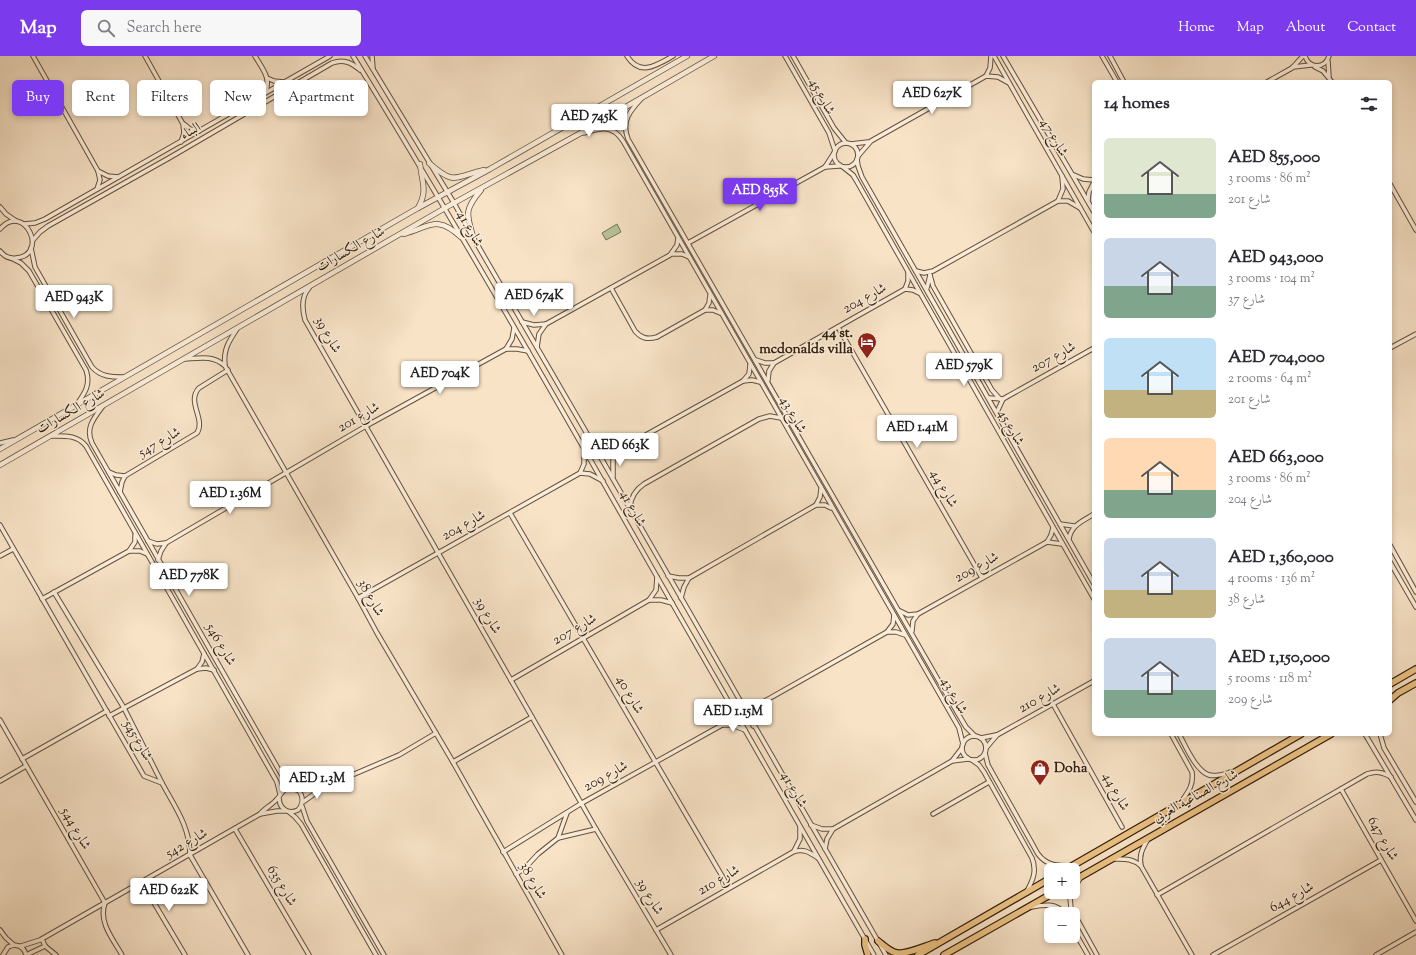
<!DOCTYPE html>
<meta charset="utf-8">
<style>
:root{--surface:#fff;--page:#f7f7f7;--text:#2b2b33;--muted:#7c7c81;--accent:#7c3aed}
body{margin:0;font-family:"Sorts Mill Goudy",Amiri,serif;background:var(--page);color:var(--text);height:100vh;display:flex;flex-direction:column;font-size:15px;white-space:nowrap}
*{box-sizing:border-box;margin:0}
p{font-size:13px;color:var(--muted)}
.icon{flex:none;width:22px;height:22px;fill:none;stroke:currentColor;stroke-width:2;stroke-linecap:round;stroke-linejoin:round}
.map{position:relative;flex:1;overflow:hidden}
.panel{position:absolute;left:1092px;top:24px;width:300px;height:656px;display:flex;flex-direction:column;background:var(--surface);border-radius:6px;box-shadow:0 2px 6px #0003}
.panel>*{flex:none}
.banner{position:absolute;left:12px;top:24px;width:380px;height:36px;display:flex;gap:8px}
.tools{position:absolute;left:1044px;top:807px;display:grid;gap:8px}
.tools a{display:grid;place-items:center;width:36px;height:36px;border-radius:6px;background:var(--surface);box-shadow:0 2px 6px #0003;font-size:20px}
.price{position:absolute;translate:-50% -34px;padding:0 9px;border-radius:4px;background:#fff;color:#222;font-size:13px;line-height:26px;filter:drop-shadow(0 1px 2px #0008)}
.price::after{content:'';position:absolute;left:50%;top:24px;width:12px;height:9px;margin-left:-6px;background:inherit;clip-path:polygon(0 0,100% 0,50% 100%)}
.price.current{background:var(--accent);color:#fff}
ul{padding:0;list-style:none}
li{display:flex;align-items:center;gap:12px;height:100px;padding:0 12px}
li span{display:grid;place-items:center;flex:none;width:112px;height:80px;border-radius:6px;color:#555}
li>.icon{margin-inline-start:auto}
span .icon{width:48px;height:48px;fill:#fffc;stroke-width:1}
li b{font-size:17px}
h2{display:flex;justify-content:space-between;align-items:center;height:48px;padding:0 12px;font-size:17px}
.chip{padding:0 14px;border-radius:6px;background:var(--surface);box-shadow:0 2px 6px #0003;font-size:14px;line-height:36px}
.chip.current{background:var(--accent);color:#fff}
header{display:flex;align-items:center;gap:24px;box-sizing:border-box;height:56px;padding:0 20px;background:var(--accent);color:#fff}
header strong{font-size:19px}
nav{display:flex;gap:22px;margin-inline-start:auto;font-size:14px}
.search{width:280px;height:36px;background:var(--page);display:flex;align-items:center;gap:10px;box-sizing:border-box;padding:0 14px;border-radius:6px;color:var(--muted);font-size:15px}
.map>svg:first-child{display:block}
.green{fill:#b7c59a;stroke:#767253}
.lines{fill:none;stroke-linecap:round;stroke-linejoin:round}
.minor-casing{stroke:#66513b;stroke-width:5.5}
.tertiary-casing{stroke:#66513b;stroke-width:6}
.primary-casing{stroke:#35200c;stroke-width:8}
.minor{stroke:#faeddb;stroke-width:3.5}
.tertiary{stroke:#faeddb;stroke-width:4.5}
.primary{stroke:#ecc284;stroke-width:5.5}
.labels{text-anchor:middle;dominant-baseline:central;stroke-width:3;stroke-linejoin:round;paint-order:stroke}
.street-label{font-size:14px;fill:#35200c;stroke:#faeddb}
.poi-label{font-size:14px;font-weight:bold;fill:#35200c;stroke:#faeddb;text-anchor:end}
</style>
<header>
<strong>Map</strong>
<div class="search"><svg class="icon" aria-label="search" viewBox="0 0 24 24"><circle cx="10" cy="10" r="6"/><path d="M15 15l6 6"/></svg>Search here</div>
<nav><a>Home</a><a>Map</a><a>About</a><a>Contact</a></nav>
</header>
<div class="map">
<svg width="1416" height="899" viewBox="0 0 1416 899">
<rect width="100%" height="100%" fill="#f8e3c7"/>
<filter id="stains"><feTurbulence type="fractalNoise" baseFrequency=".005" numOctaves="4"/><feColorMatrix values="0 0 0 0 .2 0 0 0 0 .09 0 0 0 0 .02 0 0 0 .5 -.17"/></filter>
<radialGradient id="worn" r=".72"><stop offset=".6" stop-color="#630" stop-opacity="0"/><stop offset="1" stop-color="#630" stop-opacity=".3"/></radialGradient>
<path class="green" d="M 617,168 L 621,176 L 606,184 L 602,177 Z"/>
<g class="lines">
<defs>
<g id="minor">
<path d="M 33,0 L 98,115 L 100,124 L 97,133"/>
<path d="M 145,0 L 183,68 L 184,77 L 181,86"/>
<path d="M 255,0 C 262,12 272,23 265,37"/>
<path d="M 353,0 C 458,171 557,345 656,519 C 728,646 802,772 874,899"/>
<path d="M 365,0 L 454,147 L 471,178"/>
<path d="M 372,0 L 373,12"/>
<path d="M 627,0 C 640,21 657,9 673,0"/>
<path d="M 785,0 L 829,77 L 835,95"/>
<path d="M 793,0 L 834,72 L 846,87"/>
<path d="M 994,0 L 1029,62 L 1094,176"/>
<path d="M 1003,0 L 1094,156"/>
<path d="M 1102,0 L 1117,26"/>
<path d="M 1110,0 L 1124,26"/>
<path d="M 1305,0 C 1309,13 1325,13 1329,0"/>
<path d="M 1328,5 L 1329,21"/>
<path d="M 1293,11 L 1311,9"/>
<path d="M 1315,11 L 1323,15 L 1332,26"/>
<path d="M 986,20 L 990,12 L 991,0"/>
<path d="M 267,22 L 274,25 L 283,26"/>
<path d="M 1267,26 L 1292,12 L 1303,0"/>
<path d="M 641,43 C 630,55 621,65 628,83 L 944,634 L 966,671 L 975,680"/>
<path d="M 184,68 L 190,73 L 199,75"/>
<path d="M 584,77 C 600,72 612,68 623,85 L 959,672 L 963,688"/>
<circle cx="846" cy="99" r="12"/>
<path d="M 851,88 L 868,86"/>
<path d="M 858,100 L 871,85 L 986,20 L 998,21 L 1009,27"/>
<path d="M 857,103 L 858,110 L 862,121 L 1094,528"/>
<path d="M 825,111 L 839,110"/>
<path d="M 843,111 L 853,119 L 856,124 L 1094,543"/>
<path d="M 98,115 L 108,120 L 118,121"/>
<path d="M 1074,119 L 1083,123 L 1094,124"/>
<path d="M 1390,128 L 1416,174"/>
<path d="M 1088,144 L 1089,136 L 1094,126"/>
<path d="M 1058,145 L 1063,133 L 1062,120"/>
<path d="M 0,151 L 6,158 L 16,165"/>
<path d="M 24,168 L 35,167 L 45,163 L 330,0"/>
<path d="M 0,173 C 24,145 50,199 16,202 C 10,203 4,200 0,195"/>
<path d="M 474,183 L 593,388 L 886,899"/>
<path d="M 33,184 L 40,176 L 48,170 L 169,102 L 332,7 C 343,3 351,6 360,14"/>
<path d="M 688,187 L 825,111 L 834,97"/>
<path d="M 31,192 L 35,211 L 92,311 C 101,321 111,321 124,321"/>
<path d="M 672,198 L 682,198 L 689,201"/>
<path d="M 11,202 L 21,207 L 29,215 L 86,314 C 91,328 85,337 77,348"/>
<path d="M 916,215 L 924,217 L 933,215 L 1058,145 L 1068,145 L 1080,152"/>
<path d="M 930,219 L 933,230 L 992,334 L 1000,343"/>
<path d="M 309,232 C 301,241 302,253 305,264 L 596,773 L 671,899"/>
<path d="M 611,232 L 635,275 C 641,282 647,284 657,281 L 705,254 L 713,254 L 720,257"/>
<path d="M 927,232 L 930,219"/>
<path d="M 905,233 L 908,225 L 908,217"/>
<path d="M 705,254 L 709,247 L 710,239"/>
<path d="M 522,266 L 534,269 L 546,268"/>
<path d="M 838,271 L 982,522"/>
<path d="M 537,291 L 539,278 L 546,268 L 670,199 L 677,189 L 678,182"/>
<path d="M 1390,292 L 1416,278"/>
<path d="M 506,293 L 512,283 L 514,272"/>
<path d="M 185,303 C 200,302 213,299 225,310 L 358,542 L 377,577 L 453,706 L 562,899"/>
<path d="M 756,304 L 765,307 L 774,307"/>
<path d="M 225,309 C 223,294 229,285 237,273"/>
<path d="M 768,324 L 769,315 L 774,307 L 905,233 L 913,234 L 919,237"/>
<path d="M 743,325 L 752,324 L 760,326"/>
<path d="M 989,342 L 1003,343 L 1094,292"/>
<path d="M 103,350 C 94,362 85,372 92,387 L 284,723 L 292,732"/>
<path d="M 997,356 L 1003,343"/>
<path d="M 52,380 C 66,380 77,379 86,390 L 277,726 L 280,738"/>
<path d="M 0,387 L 13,384"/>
<path d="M 594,388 C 602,394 608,398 617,395 L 743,325 L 749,318 L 750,309"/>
<path d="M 109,416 L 116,419 L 125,420"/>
<path d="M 580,417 L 590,418 L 603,425"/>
<path d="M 613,421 L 613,404 L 617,395"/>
<path d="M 120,436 L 122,426 L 125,420 L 197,377 C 206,363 186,346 199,332 L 228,314"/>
<path d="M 816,449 L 820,441 L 821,433"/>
<path d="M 630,451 C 631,441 635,434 644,428 L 759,363 L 770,360 L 781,362"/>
<path d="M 510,457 L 729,832"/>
<path d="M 1060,468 L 1074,470"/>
<path d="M 0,469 L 144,720 L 162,727 C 175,751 190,771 190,799 L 248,899"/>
<path d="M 1069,483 C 1071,469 1083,465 1094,458"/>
<path d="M 148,485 L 157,488 L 166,487"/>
<path d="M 1047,486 L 1062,488"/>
<path d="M 1390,489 L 1416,536"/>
<path d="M 130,495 L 140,495 L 147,498"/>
<path d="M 0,500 L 13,493"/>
<path d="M 158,504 L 161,495 L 166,487 L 366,370 L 506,293 L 517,293 L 528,295"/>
<path d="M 1390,506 L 1416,551"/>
<path d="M 668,520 L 679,522 L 689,522 L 816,449 L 825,449 L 831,452"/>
<path d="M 54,536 L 124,652 L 162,727"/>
<path d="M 358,542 L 580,417 L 584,408 L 584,394"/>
<path d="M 681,542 L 684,531 L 689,522"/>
<path d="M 42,543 L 129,495 L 135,486 L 135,479"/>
<path d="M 649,544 L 656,534 L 657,521"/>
<path d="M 900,555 L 908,559 L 918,558 L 1047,486 L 1051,479 L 1053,472"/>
<path d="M 912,575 L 913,565 L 918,558"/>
<path d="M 887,576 L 896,576 L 905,579"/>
<path d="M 197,613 L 202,606 L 204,598"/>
<path d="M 511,624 L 649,544 L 661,544 L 672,547"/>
<path d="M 739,645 L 751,648 L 763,646 L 887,576 L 893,568 L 894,559"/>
<path d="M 1053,648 L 1122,771"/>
<path d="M 109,660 L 197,613 L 206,612 L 214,614"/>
<path d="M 0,664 L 105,847 C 98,866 113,883 122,899"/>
<path d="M 722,669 L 728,661 L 729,646"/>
<path d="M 753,670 L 756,656 L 762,646"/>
<path d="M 1171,678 L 1192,716 C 1194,729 1188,736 1181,746"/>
<path d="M 1179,678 C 1185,689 1196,715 1209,719 C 1216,721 1224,718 1231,716"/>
<path d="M 1365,678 L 1416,764"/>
<path d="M 1380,678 L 1384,692 L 1416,746"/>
<circle cx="974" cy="692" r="12"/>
<path d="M 981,682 L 996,679"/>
<path d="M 986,692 L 997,679 L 1094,625"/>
<path d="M 985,697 L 988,709 L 1038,798 C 1047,810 1058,810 1071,810"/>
<path d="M 22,703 L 107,655"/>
<path d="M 972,704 L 979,709 L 984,716 L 1032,802 C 1037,815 1033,824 1027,835"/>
<path d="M 952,705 L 962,692"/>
<path d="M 453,706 L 532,661"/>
<path d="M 0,725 L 26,710"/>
<path d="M 1341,733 L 1416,865"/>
<path d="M 297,734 L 321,732"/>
<path d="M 303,746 L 324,731 L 399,699 L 436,677"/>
<path d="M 302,750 L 307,765 L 384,899"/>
<path d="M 289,756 L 295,761 L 301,768 L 376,899"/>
<path d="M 260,758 L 277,755 L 285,755"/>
<path d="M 933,758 L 989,726"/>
<path d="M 811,769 L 822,773 L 833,773"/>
<path d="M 235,773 L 309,899"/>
<path d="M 558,782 L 567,757"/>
<path d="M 825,793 L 827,783 L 833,773 L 952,705 L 968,703"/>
<path d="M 794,795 L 800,783 L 800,771"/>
<path d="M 503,796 L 582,747 L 722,669 L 732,669 L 745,674"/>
<path d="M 1113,803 C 1124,803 1132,802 1141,810 L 1192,899"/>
<path d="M 1141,810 C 1139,799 1142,793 1148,783"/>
<path d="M 516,818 L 525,812 L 538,798 L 558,782 L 596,773"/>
<path d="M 136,830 L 141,832 L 150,840 L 185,899"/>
<path d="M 1073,834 L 1081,821"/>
<path d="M 1072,836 L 1070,842 L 1071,852 L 1097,899"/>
<path d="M 1157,839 L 1367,718 C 1376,715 1382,716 1391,721"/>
<path d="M 1031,851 C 1043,849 1056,846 1065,858"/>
<path d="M 1073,873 L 1088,899"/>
<path d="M 0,874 L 6,882 L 14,889"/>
<path d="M 656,874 L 793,796 C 803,792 809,796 818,802"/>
<path d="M 21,890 L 40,884 L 260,758 C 265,752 272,749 277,743 C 281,739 282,734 288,732 C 302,729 306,746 298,754 C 287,759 279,752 279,741"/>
<path d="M 45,890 L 56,899"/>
<path d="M 3,899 L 8,891 C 16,887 24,890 26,899 L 45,890 L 42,883"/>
<path d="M 1213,899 L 1381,804"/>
<path d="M 1376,899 L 1416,876"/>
</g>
<g id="tertiary">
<path d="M 429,107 C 455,130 454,121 484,114"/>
<path d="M 418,152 C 428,134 422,128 420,108"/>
<path d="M 404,178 C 431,170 437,159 461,181"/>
<path d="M 474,184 C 467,159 463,155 481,134"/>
<path d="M 0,393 L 418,152 L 490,113 L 687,0"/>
<path d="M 0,409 L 445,152 L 579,78 L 714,0"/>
</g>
<g id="primary">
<path d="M 1390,628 L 1416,613"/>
<path d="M 1390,644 L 1398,637 L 1416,627"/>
<path d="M 1065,814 L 1301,678"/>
<path d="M 1073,825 L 1331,678"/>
<path d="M 865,883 L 865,889 L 868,899"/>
<path d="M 878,885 C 883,889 890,896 897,897 C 906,899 925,890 935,887"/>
<path d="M 918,899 L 1051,822"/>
<path d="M 944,899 L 1055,836"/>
</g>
</defs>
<use href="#minor" class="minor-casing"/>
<use href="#tertiary" class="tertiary-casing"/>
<use href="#primary" class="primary-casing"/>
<use href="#minor" class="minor"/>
<use href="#tertiary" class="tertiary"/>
<use href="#primary" class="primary"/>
</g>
<defs>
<symbol id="hotel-pin" viewBox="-11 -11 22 30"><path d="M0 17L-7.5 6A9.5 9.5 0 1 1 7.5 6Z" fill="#8f2418" stroke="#faeddb"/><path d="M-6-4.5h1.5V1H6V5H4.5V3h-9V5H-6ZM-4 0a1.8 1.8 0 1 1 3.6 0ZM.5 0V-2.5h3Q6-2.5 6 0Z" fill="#fff"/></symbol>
<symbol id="shop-pin" viewBox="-11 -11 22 30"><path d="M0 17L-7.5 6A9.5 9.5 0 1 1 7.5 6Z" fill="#8f2418" stroke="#faeddb"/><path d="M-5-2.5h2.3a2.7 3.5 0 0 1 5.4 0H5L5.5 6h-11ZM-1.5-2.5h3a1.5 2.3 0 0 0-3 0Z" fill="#fff"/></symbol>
</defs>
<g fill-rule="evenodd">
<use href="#hotel-pin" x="856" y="275" width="22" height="30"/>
<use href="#shop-pin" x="1029" y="702" width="22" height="30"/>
</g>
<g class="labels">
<g class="street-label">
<text transform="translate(821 41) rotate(61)">شارع 45</text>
<text transform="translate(191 76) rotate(-30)">البناء</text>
<text transform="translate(1053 82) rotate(59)">شارع 47</text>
<text transform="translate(469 173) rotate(60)">شارع 41</text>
<text transform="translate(351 194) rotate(-30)">شارع الكسارات</text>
<text transform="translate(865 243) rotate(-29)">شارع 204</text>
<text transform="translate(327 279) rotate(61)">شارع 39</text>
<text transform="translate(1054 302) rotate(-29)">شارع 207</text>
<text transform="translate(71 356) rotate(-30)">شارع الكسارات</text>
<text transform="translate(792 359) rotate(60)">شارع 43</text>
<text transform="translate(359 362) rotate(-30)">شارع 201</text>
<text transform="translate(1010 372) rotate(60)">شارع 45</text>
<text transform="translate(160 387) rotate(-30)">شارع 547</text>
<text transform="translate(943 433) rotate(60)">شارع 44</text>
<text transform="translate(632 453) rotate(61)">شارع 41</text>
<text transform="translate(464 470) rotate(-29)">شارع 204</text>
<text transform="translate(977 512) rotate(-29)">شارع 209</text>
<text transform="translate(370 542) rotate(61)">شارع 38</text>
<text transform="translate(487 560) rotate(60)">شارع 39</text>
<text transform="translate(575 574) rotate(-30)">شارع 207</text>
<text transform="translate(220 589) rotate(60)">شارع 546</text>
<text transform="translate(629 639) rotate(60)">شارع 40</text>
<text transform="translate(953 640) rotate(60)">شارع 43</text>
<text transform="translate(1040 643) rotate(-29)">شارع 210</text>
<text transform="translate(137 685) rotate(60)">شارع 545</text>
<text transform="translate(606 721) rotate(-29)">شارع 209</text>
<text transform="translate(793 734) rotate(60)">شارع 41</text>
<text transform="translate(1115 736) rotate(61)">شارع 44</text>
<text transform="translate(1196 741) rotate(-29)">شارع الصناعية الغربي</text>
<text transform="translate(75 773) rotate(60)">شارع 544</text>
<text transform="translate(1382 783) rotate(60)">شارع 647</text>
<text transform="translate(187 788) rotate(-30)">شارع 542</text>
<text transform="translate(532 825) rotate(60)">شارع 38</text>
<text transform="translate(719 825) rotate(-30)">شارع 210</text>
<text transform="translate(281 830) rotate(59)">شارع 635</text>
<text transform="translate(649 841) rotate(59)">شارع 39</text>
<text transform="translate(1292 842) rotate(-29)">شارع 644</text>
</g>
<g class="poi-label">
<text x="853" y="278">44 st.<tspan x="853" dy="16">mcdonalds villa</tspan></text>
<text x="1054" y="713" text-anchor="start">Doha</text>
</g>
</g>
<rect width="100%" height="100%" filter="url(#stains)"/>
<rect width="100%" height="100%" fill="url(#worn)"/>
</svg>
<div class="tools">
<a>+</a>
<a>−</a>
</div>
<b class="price" style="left:932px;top:59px">AED 627K</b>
<b class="price" style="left:589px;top:82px">AED 745K</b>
<b class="price current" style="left:760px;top:156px">AED 855K</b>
<b class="price" style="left:534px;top:261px">AED 674K</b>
<b class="price" style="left:74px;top:263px">AED 943K</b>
<b class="price" style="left:964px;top:331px">AED 579K</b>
<b class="price" style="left:440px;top:339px">AED 704K</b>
<b class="price" style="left:917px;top:393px">AED 1.41M</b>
<b class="price" style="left:620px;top:411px">AED 663K</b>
<b class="price" style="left:230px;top:459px">AED 1.36M</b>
<b class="price" style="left:189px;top:541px">AED 778K</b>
<b class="price" style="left:733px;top:677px">AED 1.15M</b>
<b class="price" style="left:317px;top:744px">AED 1.3M</b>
<b class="price" style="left:169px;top:856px">AED 622K</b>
<div class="banner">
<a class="chip current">Buy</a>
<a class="chip">Rent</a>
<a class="chip">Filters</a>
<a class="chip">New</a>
<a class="chip">Apartment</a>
</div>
<section class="panel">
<h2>14 homes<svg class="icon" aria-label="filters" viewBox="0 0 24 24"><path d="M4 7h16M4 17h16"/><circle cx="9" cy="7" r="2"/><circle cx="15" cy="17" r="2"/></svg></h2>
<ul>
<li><span style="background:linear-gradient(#dfe7d0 70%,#7fa58c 0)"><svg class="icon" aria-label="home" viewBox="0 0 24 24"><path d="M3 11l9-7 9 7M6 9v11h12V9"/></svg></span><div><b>AED 855,000</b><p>3 rooms · 86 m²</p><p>شارع 201</p></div></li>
<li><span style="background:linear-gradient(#c9d6e8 60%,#7fa58c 0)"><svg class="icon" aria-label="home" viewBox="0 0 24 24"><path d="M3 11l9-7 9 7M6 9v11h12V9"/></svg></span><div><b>AED 943,000</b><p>3 rooms · 104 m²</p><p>شارع 37</p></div></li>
<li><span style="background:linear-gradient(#bfe0f5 65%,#c2b280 0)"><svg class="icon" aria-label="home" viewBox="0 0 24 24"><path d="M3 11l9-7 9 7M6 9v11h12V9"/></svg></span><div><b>AED 704,000</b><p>2 rooms · 64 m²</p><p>شارع 201</p></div></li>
<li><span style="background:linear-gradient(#ffd9b3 65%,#7fa58c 0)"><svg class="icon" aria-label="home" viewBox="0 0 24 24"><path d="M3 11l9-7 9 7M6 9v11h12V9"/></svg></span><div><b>AED 663,000</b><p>3 rooms · 86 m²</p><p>شارع 204</p></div></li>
<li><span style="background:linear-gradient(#c9d6e8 65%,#c2b280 0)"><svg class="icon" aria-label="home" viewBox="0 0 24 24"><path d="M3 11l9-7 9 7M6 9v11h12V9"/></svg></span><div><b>AED 1,360,000</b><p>4 rooms · 136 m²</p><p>شارع 38</p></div></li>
<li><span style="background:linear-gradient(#c9d6e8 65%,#7fa58c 0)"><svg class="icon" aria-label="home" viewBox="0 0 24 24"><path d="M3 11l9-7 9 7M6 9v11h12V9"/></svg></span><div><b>AED 1,150,000</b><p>5 rooms · 118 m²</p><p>شارع 209</p></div></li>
</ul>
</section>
</div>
